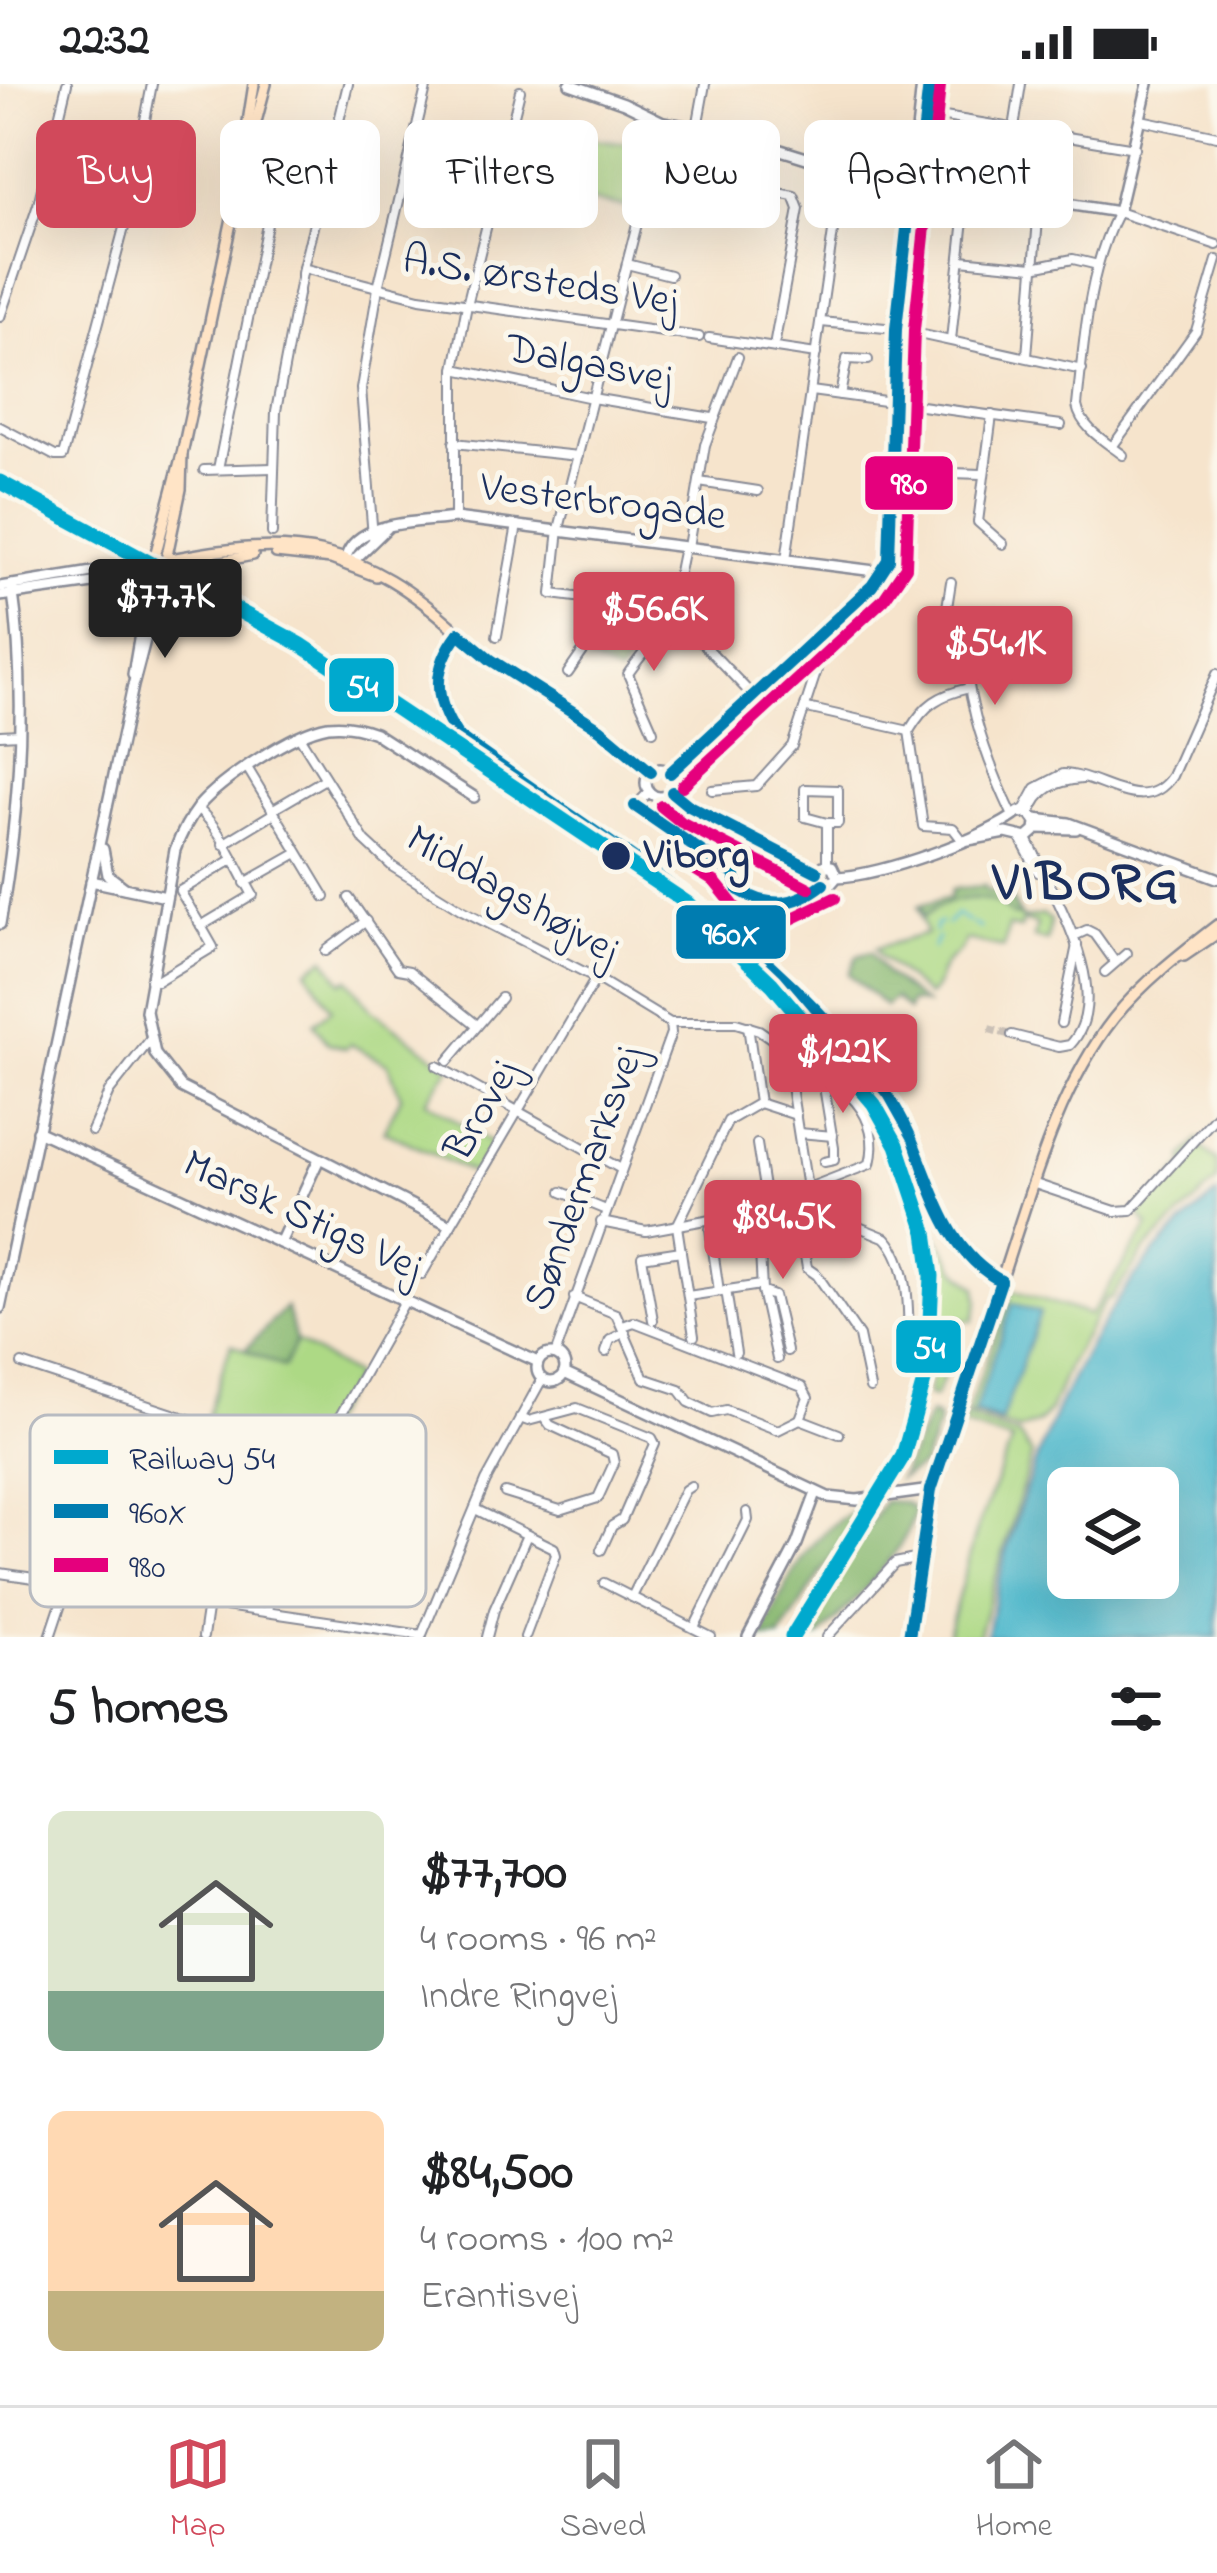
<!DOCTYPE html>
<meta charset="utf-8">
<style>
:root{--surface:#fff;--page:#f2f2f2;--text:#202124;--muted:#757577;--line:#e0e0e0;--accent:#d1495b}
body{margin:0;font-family:"Indie Flower",sans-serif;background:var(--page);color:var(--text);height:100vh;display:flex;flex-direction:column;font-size:45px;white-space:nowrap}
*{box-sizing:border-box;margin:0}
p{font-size:39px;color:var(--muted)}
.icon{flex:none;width:66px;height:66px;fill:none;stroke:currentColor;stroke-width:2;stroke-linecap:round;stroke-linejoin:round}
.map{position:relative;height:1553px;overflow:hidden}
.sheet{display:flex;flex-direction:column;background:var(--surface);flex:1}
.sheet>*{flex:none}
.guide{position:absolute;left:36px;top:36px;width:1146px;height:108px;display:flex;gap:24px}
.tools{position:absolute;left:1047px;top:1383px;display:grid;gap:24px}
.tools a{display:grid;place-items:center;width:132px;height:132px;border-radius:18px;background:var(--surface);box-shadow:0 12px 48px #0002;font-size:60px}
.price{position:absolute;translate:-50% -102px;padding:0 27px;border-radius:12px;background:var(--accent);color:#fff;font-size:39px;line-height:78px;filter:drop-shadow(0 3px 6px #0008)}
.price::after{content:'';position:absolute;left:50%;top:72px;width:36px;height:27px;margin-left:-18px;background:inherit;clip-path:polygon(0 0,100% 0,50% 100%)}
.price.active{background:#222;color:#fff}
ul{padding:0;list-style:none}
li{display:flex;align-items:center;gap:36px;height:300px;padding:0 48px}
li span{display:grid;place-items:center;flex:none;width:336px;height:240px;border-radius:18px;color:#555}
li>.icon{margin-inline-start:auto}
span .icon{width:144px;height:144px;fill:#fffc;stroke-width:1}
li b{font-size:51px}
h2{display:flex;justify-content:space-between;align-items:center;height:144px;padding:0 48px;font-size:51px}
.chip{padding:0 42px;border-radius:18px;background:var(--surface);box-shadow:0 12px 48px #0002;font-size:42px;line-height:108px}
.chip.active{background:var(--accent);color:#fff}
.status{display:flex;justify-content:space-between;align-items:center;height:84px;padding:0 60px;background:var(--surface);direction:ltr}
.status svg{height:33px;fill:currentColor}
.dock{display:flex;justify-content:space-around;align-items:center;height:168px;border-top:3px solid var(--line);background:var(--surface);font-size:33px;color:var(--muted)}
.dock a{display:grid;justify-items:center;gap:6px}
.dock .active{color:var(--accent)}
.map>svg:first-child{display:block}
.green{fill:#add985;stroke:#648472;stroke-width:3}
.forest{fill:#8ab972;stroke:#527468;stroke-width:3}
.water{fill:#4eb8cc;stroke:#347495;stroke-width:3;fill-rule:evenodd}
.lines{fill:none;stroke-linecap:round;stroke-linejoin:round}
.stream{stroke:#4eb8cc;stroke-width:3}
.minor-tunnel{stroke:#cac0b6;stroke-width:8;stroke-dasharray:8 4;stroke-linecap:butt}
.minor-casing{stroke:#888a95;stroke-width:12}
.tertiary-casing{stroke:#888a95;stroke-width:14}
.secondary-casing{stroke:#888a95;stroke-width:14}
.minor{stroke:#fff;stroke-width:8}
.tertiary{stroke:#fff;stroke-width:9}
.secondary{stroke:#ffe4c6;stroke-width:9}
.bus-1-casing{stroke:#fbf7ec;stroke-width:21}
.bus-2-casing{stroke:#fbf7ec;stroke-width:21}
.bus-1{stroke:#007cb0;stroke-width:12}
.bus-2{stroke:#e5007d;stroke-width:12}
.rail-1-casing{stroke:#fbf7ec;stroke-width:24}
.rail-1{stroke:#00a9ce;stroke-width:15}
.stop-dot{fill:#1b2f5e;stroke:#fbf7ec;stroke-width:4.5}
.labels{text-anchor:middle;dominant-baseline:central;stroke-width:10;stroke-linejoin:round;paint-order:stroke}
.street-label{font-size:42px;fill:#1b2f5e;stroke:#fbf7ec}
.stop-label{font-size:42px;font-weight:bold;fill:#1b2f5e;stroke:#fbf7ec;text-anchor:start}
.district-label{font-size:54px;font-weight:bold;letter-spacing:3px;fill:#1b2f5e;stroke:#fbf7ec}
.key{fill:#fbf7ec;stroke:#b8bbc1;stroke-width:3}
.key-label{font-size:33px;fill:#1b2f5e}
.line-badge{stroke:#fbf7ec;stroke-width:4.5}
.badge-label{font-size:33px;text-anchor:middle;font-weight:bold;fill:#fff}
</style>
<div class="status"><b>22:32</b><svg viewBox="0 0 49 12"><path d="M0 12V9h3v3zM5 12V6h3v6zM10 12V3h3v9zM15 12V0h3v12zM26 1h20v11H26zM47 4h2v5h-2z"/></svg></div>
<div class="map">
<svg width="1217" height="1553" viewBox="0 0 1217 1553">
<rect width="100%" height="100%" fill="#fbf7ec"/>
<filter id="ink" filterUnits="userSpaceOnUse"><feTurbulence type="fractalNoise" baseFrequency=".00833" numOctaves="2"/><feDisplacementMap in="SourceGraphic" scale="24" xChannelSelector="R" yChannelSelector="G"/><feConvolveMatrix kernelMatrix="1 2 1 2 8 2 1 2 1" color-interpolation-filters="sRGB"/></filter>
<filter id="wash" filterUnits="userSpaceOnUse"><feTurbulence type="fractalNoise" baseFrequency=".004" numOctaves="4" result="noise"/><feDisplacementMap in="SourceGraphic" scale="48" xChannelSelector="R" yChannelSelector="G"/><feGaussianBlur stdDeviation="2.7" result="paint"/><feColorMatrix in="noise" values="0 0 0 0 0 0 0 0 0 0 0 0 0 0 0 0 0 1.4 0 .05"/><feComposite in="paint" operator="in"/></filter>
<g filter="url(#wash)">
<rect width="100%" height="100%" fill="#f6e4cc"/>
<g class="green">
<path d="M 516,45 L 648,62 L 632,124 L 502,102 Z"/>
<path d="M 635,523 L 646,525 L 642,545 L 649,552 L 618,591 L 591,576 L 604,554 L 608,525 L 633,528 Z"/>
<path d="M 985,802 L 986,806 L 1010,811 L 1022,835 L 1043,831 L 1051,836 L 1047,857 L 1034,854 L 1037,840 L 1022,837 L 1020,845 L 1008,843 L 1004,864 L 966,856 C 960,873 949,871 942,885 C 936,897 939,903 928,912 L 880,872 L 876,864 L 926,850 L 918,823 L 950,813 L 952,805 Z"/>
<path d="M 325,874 L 342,898 L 348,895 L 372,926 L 450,984 L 426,1017 L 492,1060 L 475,1090 L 384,1047 L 401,1013 L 388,980 L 350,960 L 346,964 L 328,959 L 314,939 L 332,925 L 307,886 Z"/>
<path d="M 1199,1055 L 1204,1059 L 1201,1063 L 1217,1077 L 1217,1097 L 1146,1165 L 1111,1214 L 1106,1215 L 1069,1280 L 1050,1327 L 1038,1339 L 1019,1347 L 967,1329 L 1013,1206 L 1090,1231 L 1149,1142 L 1138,1130 L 1185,1080 L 1184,1073 Z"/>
<path d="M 936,1151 L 956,1185 L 977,1203 L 979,1217 L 973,1237 L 957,1235 L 947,1285 L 935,1313 L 928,1311 L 941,1252 Z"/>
<path d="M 296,1257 L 355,1292 L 314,1362 L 303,1366 L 207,1332 L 231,1260 L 283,1283 Z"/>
<path d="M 966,1333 L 1019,1352 L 1032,1371 L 978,1553 L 947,1553 L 978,1442 L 1012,1357 L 962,1341 Z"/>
</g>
<g class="forest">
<path d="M 985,802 L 986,806 L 1010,811 L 1020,832 L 1012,832 C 992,805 946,813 924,833 L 920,822 L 950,813 L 952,805 Z"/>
<path d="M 871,868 L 886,890 L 925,920 L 910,918 L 908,926 L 895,914 L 885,922 L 849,890 L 857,872 Z"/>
<path d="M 286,1223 L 296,1257 L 284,1283 L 245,1266 Z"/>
<path d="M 930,1330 L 937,1333 L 939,1339 L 922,1382 L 899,1395 Z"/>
<path d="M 884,1417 L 904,1418 L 914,1425 C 913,1463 846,1524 820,1553 L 798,1553 Z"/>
<path d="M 853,1427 L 857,1433 L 780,1553 L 761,1553 C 788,1501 800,1457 853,1427 Z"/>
</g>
<g class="water">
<path d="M 1217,1110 L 1217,1553 L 986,1553 C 1014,1420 1061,1279 1150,1174 C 1170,1150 1194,1130 1217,1110 ZM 1068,1404 L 1158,1404 L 1158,1494 L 1068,1494 Z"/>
<path d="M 1013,1219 L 1040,1229 L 1001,1338 L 974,1328 Z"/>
</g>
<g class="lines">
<g class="stream">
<path d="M 947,840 L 957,830 L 968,838"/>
<path d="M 973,840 L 980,844"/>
<path d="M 935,848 L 936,841 L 941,839"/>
<path d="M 933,864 L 938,854"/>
</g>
</g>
</g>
<g filter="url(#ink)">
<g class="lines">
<path class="minor-tunnel" d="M 989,945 L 1012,951"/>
<defs>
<g id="minor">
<path d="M 920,29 L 1135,64"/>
<path d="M 1141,36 L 1217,52"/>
<path d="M 697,44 L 705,0"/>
<path d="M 1014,44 L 1021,0"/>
<path d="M 765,62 L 758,105 L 794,112 L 799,125 L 775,257"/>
<path d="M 961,176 L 1033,183 L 1073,175 L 1098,181"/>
<path d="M 627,180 L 670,191"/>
<path d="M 303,184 L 420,214 L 699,253"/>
<path d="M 0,233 L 38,121 L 67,0"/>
<path d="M 821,238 L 896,245 L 1082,286"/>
<path d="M 709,254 L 816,270"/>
<path d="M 951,256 L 967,107"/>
<path d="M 1027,272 L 1038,135"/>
<path d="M 455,285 L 592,314 L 712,334"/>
<path d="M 811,307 L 1061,341"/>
<path d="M 840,311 L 847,275 L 868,276"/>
<path d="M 992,331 L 978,438 L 1003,460"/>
<path d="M 0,343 L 55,372 L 63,372 L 125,140 L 152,0"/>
<path d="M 454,359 L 578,372"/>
<path d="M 1112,363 L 1196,247 L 1217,176"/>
<path d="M 1123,371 C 1106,358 1081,344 1077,322 C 1084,258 1088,186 1118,128 L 1217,161"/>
<path d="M 218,385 L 277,90"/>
<path d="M 204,386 L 272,384"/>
<path d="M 892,387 L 982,390"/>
<path d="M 699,398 L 758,407"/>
<path d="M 455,434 L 455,285 L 467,221 L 520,7"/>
<path d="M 272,449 L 276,327 L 303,184 L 348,0"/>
<path d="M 373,453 L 361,305 L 378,204 L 427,0"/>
<path d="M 684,463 C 679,490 670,514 684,540 L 754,613"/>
<path d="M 688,463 L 705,361 L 738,273"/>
<path d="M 786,476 L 842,85"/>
<path d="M 966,528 C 959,600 983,669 1013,732"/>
<path d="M 945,536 L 951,498"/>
<path d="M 497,552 L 517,441"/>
<path d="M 568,589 L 591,556 L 599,516 L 552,510 L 559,445 L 663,38"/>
<path d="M 807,624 L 909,647 C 925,620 939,611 969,604"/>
<path d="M 653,647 L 628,590 C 638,574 666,544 669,531 L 677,529"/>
<path d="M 909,647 L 923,742 L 953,744 L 963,757"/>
<path d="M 0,651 L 19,650"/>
<path d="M 299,652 L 365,757 L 393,783 L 462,826 L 596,894 L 670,939 L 736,939 L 759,946 L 785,964 L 809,1117"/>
<path d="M 248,685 L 325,813"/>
<path d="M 712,706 L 756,702 L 792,662 L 832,540"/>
<path d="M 649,708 L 635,722 L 660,740"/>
<path d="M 197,724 C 222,745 237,784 253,811 L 201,842 L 180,807 L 232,776"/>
<path d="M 272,726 L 325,695"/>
<path d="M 1023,728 L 1036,704 L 1063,690 C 1101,691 1144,734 1172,692 L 1217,590"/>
<path d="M 1030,730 C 1038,704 1057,697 1082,695"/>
<path d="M 827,739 L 805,733 L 805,705 L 838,706 L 838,739 L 827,739 L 827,781"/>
<path d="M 1020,754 L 1038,788"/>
<path d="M 223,760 L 274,729"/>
<path d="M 245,799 L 298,769"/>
<path d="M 739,806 C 769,827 794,825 823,800"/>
<path d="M 349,814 L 398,885 L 409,887 L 477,941"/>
<path d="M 1074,852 L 1087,846 L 1095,850 L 1115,878"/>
<path d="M 326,867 L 366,837"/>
<path d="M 1105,888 L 1127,869"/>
<path d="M 150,896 L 157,897 L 213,863 L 201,842"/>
<path d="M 1061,939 L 1077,861"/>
<path d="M 1012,951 L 1059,963 L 1070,961 C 1118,910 1050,806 1027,754"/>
<path d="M 785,964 C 827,993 885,1020 870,1080 L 808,1104"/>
<path d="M 448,977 L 501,914"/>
<path d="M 437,982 L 621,1085"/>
<path d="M 822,990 L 834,1064 L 834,1076 L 824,1078"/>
<path d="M 759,1019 L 796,1031"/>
<path d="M 92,1047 L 109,1008 L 150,956"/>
<path d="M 799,1049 L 833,1052"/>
<path d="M 757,1060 L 767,1123"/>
<path d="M 1035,1100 L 1115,1127 L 1131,1126 L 1217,1031"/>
<path d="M 562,1108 L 606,1126"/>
<path d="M 809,1117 L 815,1125 L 886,1154 C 915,1185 907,1248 909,1287"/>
<path d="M 796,1120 L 807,1184 L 817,1191 L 859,1252 L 870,1304"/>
<path d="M 758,1125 L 762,1207 L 777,1275"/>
<path d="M 601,1138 L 646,1147 L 809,1117"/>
<path d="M 710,1145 L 719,1207"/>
<path d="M 422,1190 L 596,894"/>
<path d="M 726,1206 L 736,1269"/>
<path d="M 763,1208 L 774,1212 L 787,1267"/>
<path d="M 688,1212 L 761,1201"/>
<path d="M 574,1213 L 616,1230 L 644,1294 L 680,1306 L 689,1318 L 712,1329 L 726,1326 L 778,1346 L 800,1335 L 839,1350"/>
<path d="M 653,1236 L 642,1173 L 681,1167"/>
<path d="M 623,1242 L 634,1238 L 802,1303 L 808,1314 L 800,1335"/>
<path d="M 694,1252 L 677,1142 L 728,1037 L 759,1019 L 748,942"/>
<path d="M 606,1268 L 610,1256 L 625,1248"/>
<path d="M 555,1271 L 671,949 L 670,939"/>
<path d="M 22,1280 L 312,1376 L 404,1411"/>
<path d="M 520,1334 L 528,1337 L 577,1324 L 652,1354 L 655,1360 L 622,1436 L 612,1442 L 601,1466"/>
<path d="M 505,1409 L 560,1426 L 598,1414 L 614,1379 L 612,1370 L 550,1341 L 545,1334"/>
<path d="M 475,1425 L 554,1464 L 556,1471 L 525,1553"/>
<path d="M 287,1426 L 384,1464"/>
<path d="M 0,1489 L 422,1551"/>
<path d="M 604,1499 L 711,1553"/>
<path d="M 632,1513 L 685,1406 L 691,1402"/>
<path d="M 267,1528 L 277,1458 L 287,1426 L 405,1217"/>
<path d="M 694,1544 L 748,1436 L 747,1428"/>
<path d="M 50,1553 L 68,1499"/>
<path d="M 203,1553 L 208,1519"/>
<path d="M 421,1553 L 486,1397 L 542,1295"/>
<path d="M 487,1553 L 494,1526 L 527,1451"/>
<path d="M 827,1553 L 895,1479 L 920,1474"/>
</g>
<g id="tertiary">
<path d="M 570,0 L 624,19 L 663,38 L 729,50 L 842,85 L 1118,128 L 1148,0"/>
<path d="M 912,99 L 919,87 L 929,0"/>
<path d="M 387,444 L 349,481 L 346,473 C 358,435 422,439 455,434 L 883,488"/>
<path d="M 0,503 L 166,476 L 133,602 L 0,1224"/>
<path d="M 0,512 L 150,491 L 133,591"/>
<path d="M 459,549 L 491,576 L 600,645 L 651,688"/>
<circle cx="660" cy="699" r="14"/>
<path d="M 670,689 L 872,502 L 889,476 L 896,245 L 922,0"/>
<path d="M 672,708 L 689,722 L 817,788"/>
<path d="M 1035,735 L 1069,739 L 1217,794"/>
<path d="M 1036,744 L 1076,745"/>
<path d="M 103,765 L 108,791 L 125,804"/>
<path d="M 837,793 L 832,782 L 823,782 L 817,788 L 820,798 L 830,801 L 837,793 C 879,792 989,753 1019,728 L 1030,730 L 1036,738 L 1035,747 L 1027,754 L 1006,749 L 963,757"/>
<path d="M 91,797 L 166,813"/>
<path d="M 0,840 C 19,730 28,612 12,501"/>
<path d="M 37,1047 L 538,1278"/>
<path d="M 450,1141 L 181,1003 L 155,970 L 146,927 L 175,766 C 181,750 188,736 198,723 C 221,696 293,648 328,642 C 345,640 360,643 375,649 L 474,713"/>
<path d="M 280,1159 L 319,1075"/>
<circle cx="551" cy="1284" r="14"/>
<path d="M 564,1289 L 828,1413 L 857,1416 L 931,1406"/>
<path d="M 748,1553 L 797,1460 L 816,1409"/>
<path d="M 909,1553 L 931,1406 L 1001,1197"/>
</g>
<g id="secondary">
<path d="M 239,95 L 254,0"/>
<path d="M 182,370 L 181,405 L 166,476 C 295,450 361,459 459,549 C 429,583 430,615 457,651 C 589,754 746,827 850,963 C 870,990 893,1016 908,1046 C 935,1098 940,1173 1001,1197 C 1030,1110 1057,1006 1114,934 C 1142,899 1182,868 1217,841"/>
<path d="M 276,469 L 331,475 L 376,492"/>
<path d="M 253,471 L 150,491 L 182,370 L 238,106 L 266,0"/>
<path d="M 1184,872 L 1215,851"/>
</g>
</defs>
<use href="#minor" class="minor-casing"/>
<use href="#tertiary" class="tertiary-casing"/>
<use href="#secondary" class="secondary-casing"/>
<use href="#minor" class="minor"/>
<use href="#tertiary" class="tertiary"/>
<use href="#secondary" class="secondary"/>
<defs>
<g id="bus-1">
<path d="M 459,549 C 432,584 433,615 457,651 C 614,767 774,850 889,1014 C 931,1075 932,1159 1001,1197"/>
<path d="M 459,549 L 491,576 L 600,645 L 651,688"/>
<path d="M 670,689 L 872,502 L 889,476 L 896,245 L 912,99 L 919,87 L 929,0"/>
<path d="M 672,708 L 689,722 L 817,788"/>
<path d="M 635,722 L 734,790 L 739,806"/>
<path d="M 739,806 C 770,825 795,822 823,800"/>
<path d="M 909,1553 L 931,1406 L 1001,1197"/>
</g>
<g id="bus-2">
<path d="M 682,702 L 884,515 L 906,483 L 914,246 L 940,2"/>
<path d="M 661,722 L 681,738 L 809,804"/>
<path d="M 684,779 L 715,798 L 735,823 L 756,837 L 789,836 L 835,814"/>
</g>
</defs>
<use href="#bus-1" class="bus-1-casing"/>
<use href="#bus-2" class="bus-2-casing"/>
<use href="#bus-1" class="bus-1"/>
<use href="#bus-2" class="bus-2"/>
<defs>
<path id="rail-1" d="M 0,398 L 300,560 L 687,819 L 772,900 L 874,1020 L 897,1061 L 926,1148 L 932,1192 L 928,1283 L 903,1372 L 792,1553"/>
</defs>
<use href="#rail-1" class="rail-1-casing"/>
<use href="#rail-1" class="rail-1"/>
</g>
</g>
<circle class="stop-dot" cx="616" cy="772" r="16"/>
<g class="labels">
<g class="street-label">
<text transform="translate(540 198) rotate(9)">A.S. Ørsteds Vej</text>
<text transform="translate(589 281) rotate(11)">Dalgasvej</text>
<text transform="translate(603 419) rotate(7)">Vesterbrogade</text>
<text transform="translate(512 812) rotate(30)">Middagshøjvej</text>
<text transform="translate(483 1027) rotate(-60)">Brovej</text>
<text transform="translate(585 1095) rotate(-70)">Søndermarksvej</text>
<text transform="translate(302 1133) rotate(25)">Marsk Stigs Vej</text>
</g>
<g class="stop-label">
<text x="644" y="772">Viborg</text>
</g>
<g class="district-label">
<text x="1087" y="802">VIBORG</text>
</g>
</g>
<rect x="30" y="1331" width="396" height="192" rx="18" class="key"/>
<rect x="54" y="1366" width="54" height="14" fill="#00a9ce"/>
<rect x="54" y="1420" width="54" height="14" fill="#007cb0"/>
<rect x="54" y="1474" width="54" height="14" fill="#e5007d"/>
<g class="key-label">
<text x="129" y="1385">Railway 54</text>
<text x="129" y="1439">960X</text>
<text x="129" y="1493">980</text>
</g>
<g class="line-badge">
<rect x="863" y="370" width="92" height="58" rx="12" fill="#e5007d"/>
<rect x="327" y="572" width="69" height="58" rx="12" fill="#00a9ce"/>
<rect x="674" y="819" width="114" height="58" rx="12" fill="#007cb0"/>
<rect x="894" y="1234" width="69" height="57" rx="12" fill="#00a9ce"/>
</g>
<g class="badge-label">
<text x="909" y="410">980</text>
<text x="362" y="613">54</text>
<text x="731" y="860">960X</text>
<text x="929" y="1274">54</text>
</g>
</svg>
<div class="tools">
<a><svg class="icon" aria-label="layers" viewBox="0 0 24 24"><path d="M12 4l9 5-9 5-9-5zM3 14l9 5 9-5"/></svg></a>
</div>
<b class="price active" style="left:165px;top:577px">$77.7K</b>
<b class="price" style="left:654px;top:590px">$56.6K</b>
<b class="price" style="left:995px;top:624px">$54.1K</b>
<b class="price" style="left:843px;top:1032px">$122K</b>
<b class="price" style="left:783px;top:1198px">$84.5K</b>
<div class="guide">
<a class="chip active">Buy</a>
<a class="chip">Rent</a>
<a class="chip">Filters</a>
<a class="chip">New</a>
<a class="chip">Apartment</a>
</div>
</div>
<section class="sheet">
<h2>5 homes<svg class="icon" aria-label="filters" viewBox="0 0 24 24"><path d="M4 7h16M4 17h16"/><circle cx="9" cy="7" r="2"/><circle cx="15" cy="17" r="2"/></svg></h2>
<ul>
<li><span style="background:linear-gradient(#dfe7d0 75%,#7fa58c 0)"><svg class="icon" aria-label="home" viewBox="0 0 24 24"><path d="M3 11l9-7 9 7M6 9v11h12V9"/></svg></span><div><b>$77,700</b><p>4 rooms · 96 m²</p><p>Indre Ringvej</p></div></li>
<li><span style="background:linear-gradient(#ffd9b3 75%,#c2b280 0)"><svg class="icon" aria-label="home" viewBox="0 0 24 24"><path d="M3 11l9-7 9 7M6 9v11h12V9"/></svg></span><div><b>$84,500</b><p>4 rooms · 100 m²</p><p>Erantisvej</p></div></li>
</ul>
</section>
<nav class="dock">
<a class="active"><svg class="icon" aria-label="map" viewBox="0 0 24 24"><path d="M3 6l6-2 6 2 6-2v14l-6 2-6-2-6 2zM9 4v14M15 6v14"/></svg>Map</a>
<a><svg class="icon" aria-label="saved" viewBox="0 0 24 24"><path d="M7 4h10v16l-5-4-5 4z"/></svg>Saved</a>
<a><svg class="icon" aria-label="home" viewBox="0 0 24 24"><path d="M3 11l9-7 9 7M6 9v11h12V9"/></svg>Home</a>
</nav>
